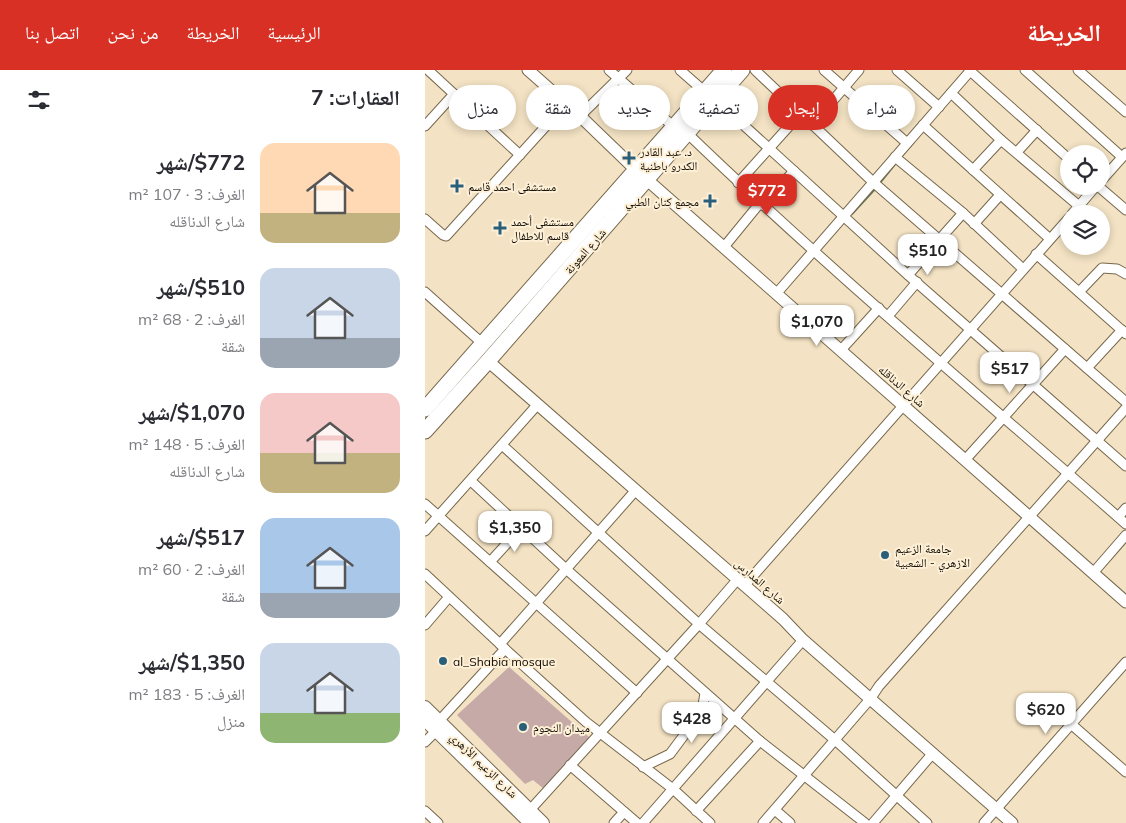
<!DOCTYPE html>
<html lang="ar">
<meta charset="utf-8">
<style>
:root{--surface:#fff;--page:#f2f2f3;--text:#2b2b33;--muted:#7c7c81;--accent:#d93025}
body{margin:0;font-family:Mulish,"Noto Naskh Arabic",sans-serif;background:var(--page);color:var(--text);direction:rtl;height:100vh;display:flex;flex-direction:column;font-size:19px;white-space:nowrap}
*{box-sizing:border-box;margin:0}
p{font-size:16px;color:var(--muted)}
.icon{flex:none;width:28px;height:28px;fill:none;stroke:currentColor;stroke-width:2;stroke-linecap:round;stroke-linejoin:round}
.map{position:relative;flex:1;overflow:hidden;direction:ltr}
.sheet{display:flex;flex-direction:column;background:var(--surface);width:425px}
.sheet>*{flex:none}
.hud{position:absolute;left:15px;top:15px;width:475px;height:45px;direction:rtl;display:flex;gap:10px}
.fabs{position:absolute;left:635px;top:75px;display:grid;gap:10px}
.fabs a{display:grid;place-items:center;width:50px;height:50px;border-radius:50%;background:var(--surface);box-shadow:0 2px 8px #0003;font-size:25px}
.price{position:absolute;translate:-50% -42px;padding:0 11px;border-radius:10px;background:#fff;color:#222;font-size:16px;line-height:32px;filter:drop-shadow(0 1px 2px #0008)}
.price::after{content:'';position:absolute;left:50%;top:30px;width:15px;height:11px;margin-left:-8px;background:inherit;clip-path:polygon(0 0,100% 0,50% 100%)}
.price.current{background:var(--accent);color:#fff}
ul{padding:0;list-style:none}
li{display:flex;align-items:center;gap:15px;height:125px;padding:0 25px}
li span{display:grid;place-items:center;flex:none;width:140px;height:100px;border-radius:15px;color:#555}
li>.icon{margin-inline-start:auto}
span .icon{width:60px;height:60px;fill:#fffc;stroke-width:1}
li b{font-size:21px}
h2{display:flex;justify-content:space-between;align-items:center;height:60px;padding:0 25px;font-size:21px}
.pill{padding:0 18px;border-radius:22px;background:var(--surface);box-shadow:0 2px 8px #0003;font-size:18px;line-height:45px}
.pill.current{background:var(--accent);color:#fff}
header{display:flex;align-items:center;gap:30px;box-sizing:border-box;height:70px;padding:0 25px;background:var(--accent);color:#fff}
header strong{font-size:24px}
nav{display:flex;gap:28px;margin-inline-start:auto;font-size:18px}
main{display:flex;flex:1;min-height:0}
.map>svg:first-child{display:block}
.green{fill:#c5aaa8}
.lines{fill:none;stroke-linecap:round;stroke-linejoin:round}
.stream{stroke:#63725d;stroke-width:2}
.street-casing{stroke:#77684c;stroke-width:11}
.secondary-casing{stroke:#77684c;stroke-width:13}
.primary-casing{stroke:#77684c;stroke-width:14}
.highway-casing{stroke:#77684c;stroke-width:17}
.street{stroke:#fff;stroke-width:9}
.secondary{stroke:#fff;stroke-width:11}
.primary{stroke:#fff;stroke-width:12}
.highway{stroke:#fff;stroke-width:15}
.poi-dot{fill:#2a5f7b;stroke:#fdf0d7;stroke-width:2}
.labels{text-anchor:middle;dominant-baseline:central;stroke-width:4;stroke-linejoin:round;paint-order:stroke}
.poi-label{font-size:12px;fill:#120c03;stroke:#fdf0d7;text-anchor:start}
.street-label{font-size:12px;fill:#120c03;stroke:#fdf0d7}
</style>
<header>
<strong>الخريطة</strong>
<nav><a>الرئيسية</a><a>الخريطة</a><a>من نحن</a><a>اتصل بنا</a></nav>
</header>
<main>
<div class="map">
<svg width="701" height="753" viewBox="0 0 701 753">
<rect width="100%" height="100%" fill="#f3e2c3"/>
<path class="green" d="M 84,597 L 165,668 L 119,719 L 108,710 L 100,714 L 32,645 Z"/>
<g class="lines">
<g class="stream">
<path d="M 476,87 L 489,72"/>
<path d="M 454,114 L 471,93"/>
<path d="M 427,144 L 451,118"/>
</g>
<defs>
<g id="street">
<path d="M 3,0 L 95,85"/>
<path d="M 184,0 L 249,57"/>
<path d="M 255,0 L 280,22"/>
<path d="M 330,0 L 448,112 L 701,332"/>
<path d="M 399,0 L 482,73"/>
<path d="M 472,0 L 514,37"/>
<path d="M 544,0 L 644,89"/>
<path d="M 600,0 L 697,87"/>
<path d="M 653,0 L 701,42"/>
<path d="M 526,23 L 576,70 L 654,136"/>
<path d="M 291,30 L 483,205 L 701,396"/>
<path d="M 155,46 L 202,0"/>
<path d="M 387,55 L 434,0"/>
<path d="M 498,55 L 625,169"/>
<path d="M 0,56 L 29,24"/>
<path d="M 262,63 C 403,199 554,325 701,454"/>
<path d="M 592,82 L 612,60"/>
<path d="M 470,87 L 538,143 L 598,199"/>
<path d="M 548,100 L 576,70"/>
<path d="M 676,111 L 701,83"/>
<path d="M 313,113 L 375,44"/>
<path d="M 673,116 L 701,140"/>
<path d="M 647,144 L 671,116"/>
<path d="M 0,149 L 18,165 L 21,166 L 23,164 L 121,56"/>
<path d="M 549,154 L 575,125"/>
<path d="M 299,177 L 335,133 L 337,135 L 369,101"/>
<path d="M 611,184 L 701,264"/>
<path d="M 483,205 L 538,143"/>
<path d="M 0,222 L 58,274"/>
<path d="M 654,222 L 677,198 L 692,199 L 701,204"/>
<path d="M 351,224 L 546,0"/>
<path d="M 463,246 L 492,212"/>
<path d="M 416,280 L 454,238"/>
<path d="M 662,298 L 697,260"/>
<path d="M 77,375 L 274,554 L 410,670 L 502,753"/>
<path d="M 540,390 L 640,279"/>
<path d="M 46,411 L 141,499 L 335,671 L 440,753"/>
<path d="M 0,434 L 212,623"/>
<path d="M 693,447 L 701,438"/>
<path d="M 0,461 L 113,334"/>
<path d="M 65,492 L 96,458"/>
<path d="M 668,503 L 701,465"/>
<path d="M 0,504 L 75,574"/>
<path d="M 319,516 L 644,148"/>
<path d="M 0,555 L 24,527"/>
<path d="M 80,579 L 161,652 L 248,719 L 285,753"/>
<path d="M 14,651 L 80,579 L 75,574 L 211,420"/>
<path d="M 646,654 L 701,702"/>
<path d="M 0,672 L 11,661"/>
<path d="M 145,695 L 212,753"/>
<path d="M 218,697 L 245,684 L 277,641 L 280,623"/>
<path d="M 105,740 L 274,554 L 312,510"/>
<path d="M 350,740 L 365,753"/>
<path d="M 0,741 L 13,753"/>
<path d="M 271,741 L 335,671"/>
<path d="M 189,753 L 199,742"/>
<path d="M 218,753 L 378,570"/>
<path d="M 338,753 L 446,628 L 454,616 L 701,338"/>
<path d="M 448,753 L 508,683"/>
<path d="M 559,753 L 701,592"/>
</g>
<g id="secondary">
<path d="M 103,0 L 155,46 L 211,100 L 701,532"/>
<path d="M 63,291 L 358,549 L 378,570 L 587,753"/>
</g>
<g id="primary">
<path d="M 0,637 L 118,753"/>
<path d="M 0,650 L 105,753"/>
</g>
<g id="highway">
<path d="M 0,339 L 299,0"/>
<path d="M 0,361 L 63,291 L 317,0"/>
</g>
</defs>
<use href="#street" class="street-casing"/>
<use href="#secondary" class="secondary-casing"/>
<use href="#primary" class="primary-casing"/>
<use href="#highway" class="highway-casing"/>
<use href="#street" class="street"/>
<use href="#secondary" class="secondary"/>
<use href="#primary" class="primary"/>
<use href="#highway" class="highway"/>
</g>
<g class="poi-dot">
<path d="M201.5 80.5h5v5h5v5h-5v5h-5v-5h-5v-5h5z"/>
<path d="M29.5 108.5h5v5h5v5h-5v5h-5v-5h-5v-5h5z"/>
<path d="M282.5 123.5h5v5h5v5h-5v5h-5v-5h-5v-5h5z"/>
<path d="M72.5 150.5h5v5h5v5h-5v5h-5v-5h-5v-5h5z"/>
<circle cx="460" cy="485" r="5"/>
<circle cx="18" cy="591" r="5"/>
<circle cx="98" cy="657" r="5"/>
</g>
<g class="labels">
<g class="poi-label">
<text x="215" y="81">د. عبد القادر<tspan x="215" dy="14">الكدرو باطنية</tspan></text>
<text x="43" y="116">مستشفى احمد قاسم</text>
<text x="274" y="131" text-anchor="end">مجمع كنان الطبي</text>
<text x="86" y="151">مستشفى أحمد<tspan x="86" dy="14">قاسم للاطفال</tspan></text>
<text x="470" y="478">جامعة الزعيم<tspan x="470" dy="14">الازهري - الشعبية</tspan></text>
<text x="28" y="591">al_Shabia mosque</text>
<text x="108" y="657">ميدان النجوم</text>
</g>
<g class="street-label">
<text transform="translate(160 181) rotate(-49)">شارع المعونة</text>
<text transform="translate(477 316) rotate(41)">شارع الدناقله</text>
<text transform="translate(335 511) rotate(41)">شارع المدارس</text>
<text transform="translate(59 695) rotate(44)">شارع الزعيم الأزهري</text>
</g>
</g>
</svg>
<div class="fabs">
<a><svg class="icon" aria-label="locate" viewBox="0 0 24 24"><circle cx="12" cy="12" r="6"/><path d="M12 2v4M12 18v4M2 12h4M18 12h4"/></svg></a>
<a><svg class="icon" aria-label="layers" viewBox="0 0 24 24"><path d="M12 4l9 5-9 5-9-5zM3 14l9 5 9-5"/></svg></a>
</div>
<b class="price current" style="left:342px;top:146px">$772</b>
<b class="price" style="left:503px;top:206px">$510</b>
<b class="price" style="left:392px;top:277px">$1,070</b>
<b class="price" style="left:585px;top:324px">$517</b>
<b class="price" style="left:90px;top:483px">$1,350</b>
<b class="price" style="left:621px;top:665px">$620</b>
<b class="price" style="left:267px;top:674px">$428</b>
<div class="hud">
<a class="pill">شراء</a>
<a class="pill current">إيجار</a>
<a class="pill">تصفية</a>
<a class="pill">جديد</a>
<a class="pill">شقة</a>
<a class="pill">منزل</a>
</div>
</div>
<section class="sheet">
<h2>العقارات: 7<svg class="icon" aria-label="filters" viewBox="0 0 24 24"><path d="M4 7h16M4 17h16"/><circle cx="9" cy="7" r="2"/><circle cx="15" cy="17" r="2"/></svg></h2>
<ul>
<li><span style="background:linear-gradient(#ffd9b3 70%,#c2b280 0)"><svg class="icon" aria-label="home" viewBox="0 0 24 24"><path d="M3 11l9-7 9 7M6 9v11h12V9"/></svg></span><div><b>$772/شهر</b><p>الغرف: 3 · 107 m²</p><p>شارع الدناقله</p></div></li>
<li><span style="background:linear-gradient(#c9d6e8 70%,#9aa5b1 0)"><svg class="icon" aria-label="home" viewBox="0 0 24 24"><path d="M3 11l9-7 9 7M6 9v11h12V9"/></svg></span><div><b>$510/شهر</b><p>الغرف: 2 · 68 m²</p><p>شقة</p></div></li>
<li><span style="background:linear-gradient(#f6c9c9 60%,#c2b280 0)"><svg class="icon" aria-label="home" viewBox="0 0 24 24"><path d="M3 11l9-7 9 7M6 9v11h12V9"/></svg></span><div><b>$1,070/شهر</b><p>الغرف: 5 · 148 m²</p><p>شارع الدناقله</p></div></li>
<li><span style="background:linear-gradient(#a9c7e8 75%,#9aa5b1 0)"><svg class="icon" aria-label="home" viewBox="0 0 24 24"><path d="M3 11l9-7 9 7M6 9v11h12V9"/></svg></span><div><b>$517/شهر</b><p>الغرف: 2 · 60 m²</p><p>شقة</p></div></li>
<li><span style="background:linear-gradient(#c9d6e8 70%,#8fb573 0)"><svg class="icon" aria-label="home" viewBox="0 0 24 24"><path d="M3 11l9-7 9 7M6 9v11h12V9"/></svg></span><div><b>$1,350/شهر</b><p>الغرف: 5 · 183 m²</p><p>منزل</p></div></li>
</ul>
</section>
</main>
